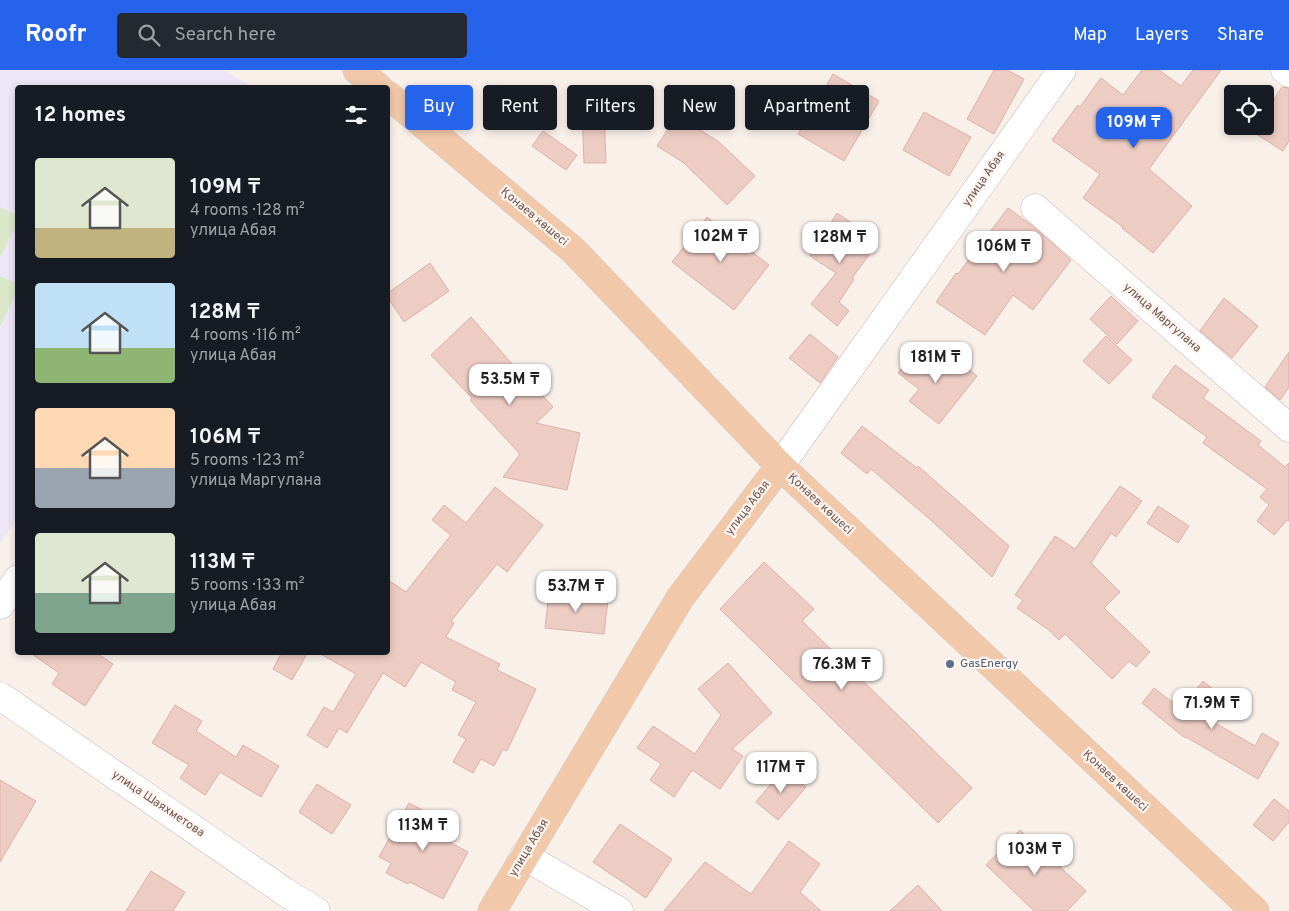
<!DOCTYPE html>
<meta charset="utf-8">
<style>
:root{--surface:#171b24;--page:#242831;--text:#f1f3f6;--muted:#9ea1a6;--accent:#2563eb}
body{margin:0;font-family:Overpass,sans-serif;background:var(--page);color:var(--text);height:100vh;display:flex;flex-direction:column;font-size:19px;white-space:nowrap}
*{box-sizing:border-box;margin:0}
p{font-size:16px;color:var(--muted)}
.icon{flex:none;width:28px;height:28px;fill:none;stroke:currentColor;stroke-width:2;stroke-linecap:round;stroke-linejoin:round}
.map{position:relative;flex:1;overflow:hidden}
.panel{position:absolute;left:15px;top:15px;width:375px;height:570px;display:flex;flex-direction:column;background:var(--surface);border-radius:5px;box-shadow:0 2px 8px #0003}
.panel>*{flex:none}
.hud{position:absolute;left:405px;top:15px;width:475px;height:45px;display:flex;gap:10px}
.tools{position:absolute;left:1224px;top:15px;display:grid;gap:10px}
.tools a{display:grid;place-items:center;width:50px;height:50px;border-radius:5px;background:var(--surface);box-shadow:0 2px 8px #0003;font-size:25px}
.price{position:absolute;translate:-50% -42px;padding:0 11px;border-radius:10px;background:#fff;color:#222;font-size:16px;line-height:32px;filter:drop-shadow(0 1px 2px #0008)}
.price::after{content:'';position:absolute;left:50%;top:30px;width:15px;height:11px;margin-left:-8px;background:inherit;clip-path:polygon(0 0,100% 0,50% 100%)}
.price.on{background:var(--accent);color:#fff}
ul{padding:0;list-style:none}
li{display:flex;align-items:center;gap:15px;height:125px;padding:0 20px}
li span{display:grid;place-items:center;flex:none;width:140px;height:100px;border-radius:5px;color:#555}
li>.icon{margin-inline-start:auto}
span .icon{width:60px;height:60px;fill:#fffc;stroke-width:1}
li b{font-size:21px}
h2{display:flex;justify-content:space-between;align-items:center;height:60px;padding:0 20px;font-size:21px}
.chip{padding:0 18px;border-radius:5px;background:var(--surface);box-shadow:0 2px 8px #0003;font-size:18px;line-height:45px}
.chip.on{background:var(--accent);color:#fff}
header{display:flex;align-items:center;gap:30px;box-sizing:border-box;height:70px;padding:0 25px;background:var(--accent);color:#fff}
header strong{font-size:24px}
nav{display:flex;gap:28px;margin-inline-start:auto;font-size:18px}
.search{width:350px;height:45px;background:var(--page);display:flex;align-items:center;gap:12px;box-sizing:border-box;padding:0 18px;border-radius:5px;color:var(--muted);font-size:19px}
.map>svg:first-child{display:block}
.education{fill:#ede6f7}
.green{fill:#dbe7c9}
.building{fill:#edccc4;stroke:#ddb0a7}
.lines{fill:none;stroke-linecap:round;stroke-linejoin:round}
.minor-casing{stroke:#cdb9b4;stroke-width:29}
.major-casing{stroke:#d5ccca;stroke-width:29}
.minor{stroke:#fff;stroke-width:28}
.major{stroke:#f1c8aa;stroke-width:28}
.service-dot{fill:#5c6f8a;stroke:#fdf5f0;stroke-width:2}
.labels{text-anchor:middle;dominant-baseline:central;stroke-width:4.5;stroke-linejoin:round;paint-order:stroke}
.street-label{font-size:12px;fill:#725550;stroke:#fdf5f0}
.service-label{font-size:12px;fill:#4e5e75;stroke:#fdf5f0;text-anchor:start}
</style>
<header>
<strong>Roofr</strong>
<div class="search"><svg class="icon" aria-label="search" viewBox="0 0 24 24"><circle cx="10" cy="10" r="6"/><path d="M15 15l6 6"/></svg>Search here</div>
<nav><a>Map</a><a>Layers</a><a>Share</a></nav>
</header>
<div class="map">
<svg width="1289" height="841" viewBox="0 0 1289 841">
<rect width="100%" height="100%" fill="#faf0ea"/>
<path class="education" d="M 0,0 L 223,0 L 252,17 L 18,18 L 18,448 L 0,473 Z"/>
<g class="green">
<path d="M 0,137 L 18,146 L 17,153 L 0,188 Z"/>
<path d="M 0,206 L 18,214 L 17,222 L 0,257 Z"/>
</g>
<g class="building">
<path d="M 994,0 L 1007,0 L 1024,9 L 994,64 L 967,49 Z"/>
<path d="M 1142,0 L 1159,0 L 1181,16 L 1193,0 L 1221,0 L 1149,99 L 1192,136 L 1153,183 L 1122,158 L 1123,157 L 1083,128 L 1100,104 L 1052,70 L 1078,35 L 1080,37 L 1101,8 L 1123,25 Z"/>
<path d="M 833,4 L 879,31 L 844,91 L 798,64 Z"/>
<path d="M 499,15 L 524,32 L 508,55 L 483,37 Z"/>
<path d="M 1282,17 L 1289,18 L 1289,71 L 1283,81 L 1253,62 L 1257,56 L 1265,56 L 1265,43 Z"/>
<path d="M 604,39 L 606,93 L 584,93 L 582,40 Z"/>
<path d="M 924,42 L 971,67 L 949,106 L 903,80 Z"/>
<path d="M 677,45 L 719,72 L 755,106 L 727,135 L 684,93 L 657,76 Z"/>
<path d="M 543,61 L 577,85 L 566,100 L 532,76 Z"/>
<path d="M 1008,138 L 1035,158 L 1071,190 L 1033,240 L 1013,225 L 985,265 L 936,232 L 956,203 L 958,204 Z"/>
<path d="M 837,143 L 871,166 L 865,177 L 872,181 L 852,208 L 854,209 L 839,232 L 849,241 L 837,256 L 811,234 L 836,203 L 810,186 Z"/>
<path d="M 707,147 L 769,195 L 734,240 L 672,192 Z"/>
<path d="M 430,193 L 449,221 L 404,252 L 388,228 L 388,223 Z"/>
<path d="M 1111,226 L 1138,251 L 1117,274 L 1090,249 Z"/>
<path d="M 1224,228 L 1258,256 L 1232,288 L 1200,261 Z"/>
<path d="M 471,247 L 527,311 L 534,304 L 549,320 L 542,325 L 553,337 L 536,353 L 580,363 L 567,420 L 503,407 L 520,384 L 470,330 L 472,328 L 431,285 Z"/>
<path d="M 810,264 L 838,287 L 820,313 L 789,288 Z"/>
<path d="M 1106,266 L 1132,290 L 1109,314 L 1083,291 Z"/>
<path d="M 918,276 L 948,300 L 956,290 L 977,306 L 939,354 L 909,331 L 919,319 L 898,303 Z"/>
<path d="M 1289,282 L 1289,317 L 1280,330 L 1265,317 Z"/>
<path d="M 1175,295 L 1209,320 L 1203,328 L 1261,371 L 1258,375 L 1285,397 L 1289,393 L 1289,451 L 1287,450 L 1274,465 L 1257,451 L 1269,435 L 1260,427 L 1267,419 L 1203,373 L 1207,367 L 1152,327 Z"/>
<path d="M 862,356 L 917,398 L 918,396 L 1009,476 L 992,507 L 932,451 L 871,399 L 867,404 L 841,383 Z"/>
<path d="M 1120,416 L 1142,431 L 1116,467 L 1111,463 L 1091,493 L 1120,522 L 1104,538 L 1150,582 L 1136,597 L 1129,591 L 1112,609 L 1065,564 L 1059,570 L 1049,560 L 1017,538 L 1023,530 L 1015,525 L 1055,466 L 1075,479 Z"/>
<path d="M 495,417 L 543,455 L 507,502 L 497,494 L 451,551 L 454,553 L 446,567 L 500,594 L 497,600 L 536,619 L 507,681 L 503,679 L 494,696 L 481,689 L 473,703 L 453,692 L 466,669 L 458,665 L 476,632 L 452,620 L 456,612 L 421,592 L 405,617 L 383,603 L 347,663 L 339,658 L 327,678 L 307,665 L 324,637 L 333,642 L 356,604 L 317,582 L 388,582 L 388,510 L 406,522 L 451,465 L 432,450 L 444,435 L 466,453 Z"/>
<path d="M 1158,436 L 1189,456 L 1178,473 L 1147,453 Z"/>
<path d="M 764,492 L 814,539 L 802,551 L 972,718 L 938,753 L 720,539 Z"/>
<path d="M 549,522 L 608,529 L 604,564 L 545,558 Z"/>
<path d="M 29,582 L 95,582 L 113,594 L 85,636 L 52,614 L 59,603 Z"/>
<path d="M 282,582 L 308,582 L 292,610 L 273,599 Z"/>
<path d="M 728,593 L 772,643 L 732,679 L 743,686 L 720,719 L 692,700 L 674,727 L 650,710 L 661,694 L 637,678 L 653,656 L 695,684 L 721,645 L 698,619 Z"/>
<path d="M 1203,611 L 1220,625 L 1203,646 L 1255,676 L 1262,663 L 1279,673 L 1258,709 L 1186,667 L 1185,668 L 1142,633 L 1154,618 L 1181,639 Z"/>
<path d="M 175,635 L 202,651 L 196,661 L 236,687 L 243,675 L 279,696 L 261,727 L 220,702 L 205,725 L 180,708 L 189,695 L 152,673 Z"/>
<path d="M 784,698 L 806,717 L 778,750 L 756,732 Z"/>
<path d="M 0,710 L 36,731 L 0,792 Z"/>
<path d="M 317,714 L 351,735 L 332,764 L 299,742 Z"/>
<path d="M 1274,729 L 1289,741 L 1289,752 L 1273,771 L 1253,755 Z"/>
<path d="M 409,733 L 448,753 L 440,767 L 468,782 L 443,829 L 410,812 L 408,814 L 386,803 L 391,793 L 379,787 Z"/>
<path d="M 620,754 L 672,789 L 646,828 L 593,792 Z"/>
<path d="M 1020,760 L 1086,821 L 1067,841 L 1034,841 L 986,795 Z"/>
<path d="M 789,771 L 820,794 L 800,822 L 821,841 L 664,841 L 705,792 L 751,824 Z"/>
<path d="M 151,801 L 185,822 L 173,841 L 126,841 Z"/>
<path d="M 918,815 L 942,841 L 890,841 Z"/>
</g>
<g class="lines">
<defs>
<g id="minor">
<path d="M 1285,0 L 1289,3"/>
<path d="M 1035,138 L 1289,358"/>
<path d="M 780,396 L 1062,0"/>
<path d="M 0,535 L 18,509"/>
<path d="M 0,626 L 285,822 L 316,841"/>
<path d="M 524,786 L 619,841"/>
</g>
<g id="major">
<path d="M 357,0 L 379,18"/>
<path d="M 388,25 L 573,180 L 780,396 L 1255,841"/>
<path d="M 492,841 L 680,528 L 780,396"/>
</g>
</defs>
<use href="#minor" class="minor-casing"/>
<use href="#major" class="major-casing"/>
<use href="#minor" class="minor"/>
<use href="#major" class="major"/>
</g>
<circle class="service-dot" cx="950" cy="594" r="5"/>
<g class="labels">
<g class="street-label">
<text transform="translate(984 109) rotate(-55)">улица Абая</text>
<text transform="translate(534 147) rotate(40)">Қонаев көшесі</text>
<text transform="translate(1162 248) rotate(41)">улица Маргулана</text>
<text transform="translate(820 434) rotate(43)">Қонаев көшесі</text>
<text transform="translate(748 438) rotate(-53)">улица Абая</text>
<text transform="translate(1115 711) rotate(43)">Қонаев көшесі</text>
<text transform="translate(158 734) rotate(34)">улица Шаяхметова</text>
<text transform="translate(529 778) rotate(-59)">улица Абая</text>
</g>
<g class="service-label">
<text x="960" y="594">GasEnergy</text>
</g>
</g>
</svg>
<div class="tools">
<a><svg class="icon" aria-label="locate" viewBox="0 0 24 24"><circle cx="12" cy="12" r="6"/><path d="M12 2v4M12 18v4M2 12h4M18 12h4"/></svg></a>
</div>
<b class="price on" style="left:1134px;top:79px">109M ₸</b>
<b class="price" style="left:721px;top:193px">102M ₸</b>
<b class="price" style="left:840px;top:194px">128M ₸</b>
<b class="price" style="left:1004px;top:203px">106M ₸</b>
<b class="price" style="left:936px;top:314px">181M ₸</b>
<b class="price" style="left:510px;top:336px">53.5M ₸</b>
<b class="price" style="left:576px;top:543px">53.7M ₸</b>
<b class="price" style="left:842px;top:621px">76.3M ₸</b>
<b class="price" style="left:1212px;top:660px">71.9M ₸</b>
<b class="price" style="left:781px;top:724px">117M ₸</b>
<b class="price" style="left:423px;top:782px">113M ₸</b>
<b class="price" style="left:1035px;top:806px">103M ₸</b>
<div class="hud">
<a class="chip on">Buy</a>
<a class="chip">Rent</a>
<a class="chip">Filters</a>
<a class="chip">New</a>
<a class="chip">Apartment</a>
</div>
<section class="panel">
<h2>12 homes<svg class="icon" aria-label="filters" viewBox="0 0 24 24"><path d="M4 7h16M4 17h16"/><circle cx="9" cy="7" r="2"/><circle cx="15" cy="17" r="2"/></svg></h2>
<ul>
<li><span style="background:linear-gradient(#dfe7d0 70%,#c2b280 0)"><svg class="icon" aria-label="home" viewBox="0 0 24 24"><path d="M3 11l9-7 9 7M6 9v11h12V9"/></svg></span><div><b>109M ₸</b><p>4 rooms · 128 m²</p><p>улица Абая</p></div></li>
<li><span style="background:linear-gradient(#bfe0f5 65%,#8fb573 0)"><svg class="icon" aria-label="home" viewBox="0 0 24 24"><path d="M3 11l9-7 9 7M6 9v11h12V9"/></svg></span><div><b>128M ₸</b><p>4 rooms · 116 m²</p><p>улица Абая</p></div></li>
<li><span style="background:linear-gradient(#ffd9b3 60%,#9aa5b1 0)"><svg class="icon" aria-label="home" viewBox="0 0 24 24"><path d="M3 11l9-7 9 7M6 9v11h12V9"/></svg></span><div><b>106M ₸</b><p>5 rooms · 123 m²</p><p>улица Маргулана</p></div></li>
<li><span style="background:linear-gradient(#dfe7d0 60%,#7fa58c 0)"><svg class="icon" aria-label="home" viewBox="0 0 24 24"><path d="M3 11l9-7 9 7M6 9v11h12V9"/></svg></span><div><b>113M ₸</b><p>5 rooms · 133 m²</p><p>улица Абая</p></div></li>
</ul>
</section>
</div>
